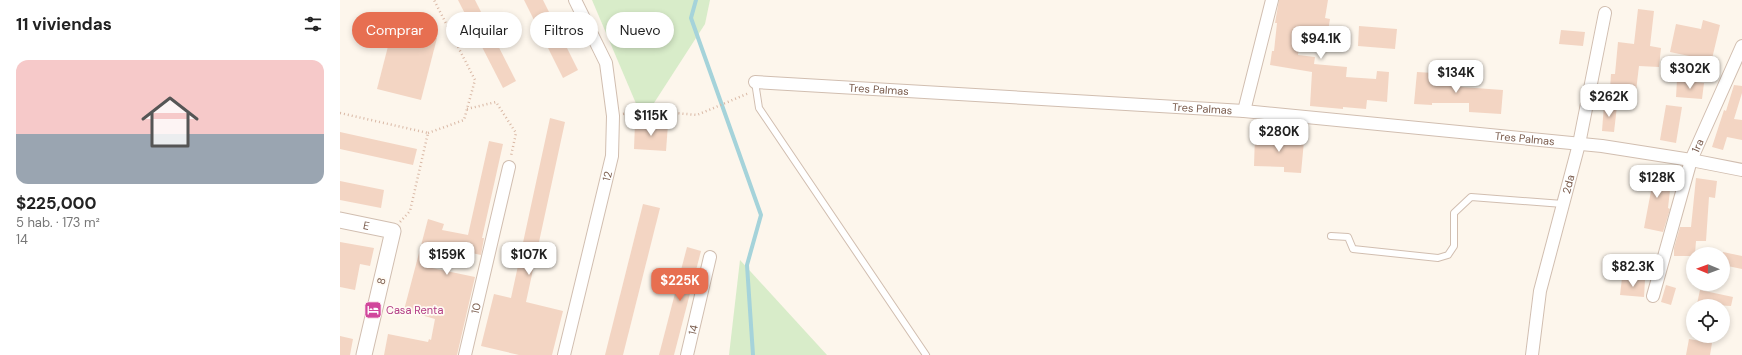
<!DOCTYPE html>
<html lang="es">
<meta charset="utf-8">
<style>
:root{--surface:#fff;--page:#f2f2f2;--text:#222;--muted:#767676;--accent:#e76f51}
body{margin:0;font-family:"DM Sans",sans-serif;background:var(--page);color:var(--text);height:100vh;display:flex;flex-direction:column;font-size:15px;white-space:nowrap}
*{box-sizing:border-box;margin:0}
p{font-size:13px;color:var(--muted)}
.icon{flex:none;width:22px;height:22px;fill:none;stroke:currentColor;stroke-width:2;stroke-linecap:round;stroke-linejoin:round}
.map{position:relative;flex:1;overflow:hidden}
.details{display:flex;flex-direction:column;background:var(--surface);width:340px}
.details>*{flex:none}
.top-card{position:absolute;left:12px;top:12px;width:380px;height:36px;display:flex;gap:8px}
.needle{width:26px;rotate:271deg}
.controls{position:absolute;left:1346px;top:247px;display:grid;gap:8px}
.controls a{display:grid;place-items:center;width:44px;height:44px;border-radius:50%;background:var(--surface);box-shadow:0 2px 6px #0003;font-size:20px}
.price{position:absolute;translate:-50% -34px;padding:0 9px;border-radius:8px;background:#fff;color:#222;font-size:13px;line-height:26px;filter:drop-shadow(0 1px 2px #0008)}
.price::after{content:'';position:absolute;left:50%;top:24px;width:12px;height:9px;margin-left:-6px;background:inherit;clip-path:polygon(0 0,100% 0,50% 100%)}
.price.selected{background:var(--accent);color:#fff}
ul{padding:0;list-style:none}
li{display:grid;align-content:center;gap:8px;height:212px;padding:0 16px}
li span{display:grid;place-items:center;height:124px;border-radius:12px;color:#555}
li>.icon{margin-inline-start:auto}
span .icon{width:72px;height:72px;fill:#fffc;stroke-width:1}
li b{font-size:17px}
h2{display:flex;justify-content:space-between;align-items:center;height:48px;padding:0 16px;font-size:17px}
.tag{padding:0 14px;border-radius:18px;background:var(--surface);box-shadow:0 2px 6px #0003;font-size:14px;line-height:36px}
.tag.selected{background:var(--accent);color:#fff}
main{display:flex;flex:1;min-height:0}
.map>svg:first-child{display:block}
.green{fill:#d8ecc9}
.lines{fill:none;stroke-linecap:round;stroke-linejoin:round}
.stream{stroke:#a5d3da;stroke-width:4}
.building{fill:#f3d5c3}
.service-casing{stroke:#d1beb0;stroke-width:8}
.minor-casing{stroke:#d1beb0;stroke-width:14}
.tertiary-casing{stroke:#d1beb0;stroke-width:17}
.path{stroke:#d9b8a5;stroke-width:2.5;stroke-dasharray:1 3;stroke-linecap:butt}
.service{stroke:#fff;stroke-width:6}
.minor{stroke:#fff;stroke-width:12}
.tertiary{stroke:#fff;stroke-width:15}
.labels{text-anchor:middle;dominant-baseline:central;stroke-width:3.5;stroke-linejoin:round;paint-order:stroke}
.street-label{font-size:11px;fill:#7a5c4d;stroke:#fffaf3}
.hotel-label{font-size:11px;fill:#b23c85;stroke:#fffaf3;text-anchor:start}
</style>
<main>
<section class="details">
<h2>11 viviendas<svg class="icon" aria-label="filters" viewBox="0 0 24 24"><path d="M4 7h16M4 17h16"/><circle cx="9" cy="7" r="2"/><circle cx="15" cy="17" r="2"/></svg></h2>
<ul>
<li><span style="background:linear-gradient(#f6c9c9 60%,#9aa5b1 0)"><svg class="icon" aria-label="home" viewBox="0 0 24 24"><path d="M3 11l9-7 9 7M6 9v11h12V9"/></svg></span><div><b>$225,000</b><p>5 hab. · 173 m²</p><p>14</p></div></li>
</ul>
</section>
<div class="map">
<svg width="1402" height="355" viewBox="0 0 1402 355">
<rect width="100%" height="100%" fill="#fdf6ec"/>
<g class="green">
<path d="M 252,0 L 370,0 L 365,24 L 303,120 Z"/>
<path d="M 400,260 L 487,355 L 389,355 Z"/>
</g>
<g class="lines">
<path class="stream" d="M 356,0 L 351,18 L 421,215 L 407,265 L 413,355"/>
</g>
<g class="building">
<path d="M 118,0 L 135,0 L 176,81 L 163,88 Z"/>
<path d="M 184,0 L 203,0 L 238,70 L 223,78 Z"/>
<path d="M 939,0 L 988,0 L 985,18 L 990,19 L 988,31 L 961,27 L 958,55 L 975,57 L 974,64 L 1007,67 L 1006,77 L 1036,79 L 1037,71 L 1049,72 L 1047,102 L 1027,100 L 1026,109 L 1003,107 L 1003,109 L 970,106 L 972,72 L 930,65 L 932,51 L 934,51 L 937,23 L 935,23 Z"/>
<path d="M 1298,9 L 1314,11 L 1310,46 L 1321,48 L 1319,67 L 1299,66 L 1296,91 L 1270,89 L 1271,74 L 1275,74 L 1278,42 L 1294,44 Z"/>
<path d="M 1363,20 L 1380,25 L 1371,63 L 1353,59 L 1354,57 L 1330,52 L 1336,24 L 1361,29 Z"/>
<path d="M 1019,26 L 1057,29 L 1055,49 L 1018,46 Z"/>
<path d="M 53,27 L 97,38 L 81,100 L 37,89 Z"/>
<path d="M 1221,30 L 1245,32 L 1243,46 L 1219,44 Z"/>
<path d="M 1077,72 L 1094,73 L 1094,79 L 1121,79 L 1121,87 L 1163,90 L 1161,114 L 1129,112 L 1129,103 L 1092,103 L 1092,105 L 1074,104 Z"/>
<path d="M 1337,80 L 1364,83 L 1362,99 L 1336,97 Z"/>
<path d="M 1394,85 L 1402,86 L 1402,93 L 1394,119 L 1402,120 L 1402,140 L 1387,137 L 1383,150 L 1372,147 L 1384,110 L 1386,111 Z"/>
<path d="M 1264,105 L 1277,106 L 1274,132 L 1262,131 Z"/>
<path d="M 1326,105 L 1342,107 L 1336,143 L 1320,140 Z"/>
<path d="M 210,118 L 225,122 L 186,302 L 223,311 L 212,355 L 179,355 L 141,346 L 154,294 L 171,298 Z"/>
<path d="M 295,123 L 328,124 L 326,151 L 294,149 Z"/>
<path d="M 0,132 L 77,149 L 73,165 L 0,149 Z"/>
<path d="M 915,135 L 931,136 L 931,138 L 964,141 L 961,173 L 944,172 L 944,167 L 914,166 Z"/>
<path d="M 149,141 L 163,144 L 142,238 L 144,238 L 141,255 L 98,246 L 92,268 L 135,277 L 117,355 L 44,355 L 48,334 L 88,342 L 89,339 L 91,340 L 95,319 L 64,310 L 88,219 L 104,224 L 102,230 L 128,235 Z"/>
<path d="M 1304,170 L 1332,172 L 1328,208 L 1330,209 L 1323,232 L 1304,228 L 1311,191 L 1303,191 Z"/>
<path d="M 1356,178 L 1377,181 L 1375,198 L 1369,197 L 1366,241 L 1356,241 L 1355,254 L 1353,254 L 1353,256 L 1334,256 L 1334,248 L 1340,227 L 1351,227 Z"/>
<path d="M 0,181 L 44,190 L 41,208 L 0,200 Z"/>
<path d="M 303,204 L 320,208 L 283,355 L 265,355 Z"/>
<path d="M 0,242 L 34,248 L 30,266 L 20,264 L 15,290 L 0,287 Z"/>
<path d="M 347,247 L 361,251 L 334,355 L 319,355 Z"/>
<path d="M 1383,252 L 1402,256 L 1402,269 L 1383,265 Z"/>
<path d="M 1282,278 L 1305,280 L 1304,297 L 1280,295 Z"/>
<path d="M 1326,285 L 1336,288 L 1331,305 L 1321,302 Z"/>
<path d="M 1360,290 L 1393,297 L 1391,306 L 1357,304 Z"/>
<path d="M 0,336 L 13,339 L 10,355 L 0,355 Z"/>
<path d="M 1349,339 L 1372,343 L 1370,355 L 1346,355 Z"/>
</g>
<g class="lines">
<defs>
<g id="service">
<path d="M 415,82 L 419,108 L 586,355"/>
<path d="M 991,236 L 1008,237 L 1013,249 L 1098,258 L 1108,255 L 1114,246 L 1114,213 L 1131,197 L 1223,204"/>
</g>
<g id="minor">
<path id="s1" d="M 415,82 L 904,111 L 1262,146 L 1351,160 L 1402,170"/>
<path d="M 904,111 L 932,0"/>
<path id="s2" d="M 1313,296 L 1351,160 L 1402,46"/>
<path id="s3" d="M 125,355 L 169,167"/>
<path id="s4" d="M 224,355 L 272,156 L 273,116 L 266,63 L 235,0"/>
<path id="s5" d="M 347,355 L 370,257"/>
<path id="s6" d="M 1192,355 L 1200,291 L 1239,144 L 1265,13"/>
</g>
<g id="tertiary">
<path id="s7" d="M 0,220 L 53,231 L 24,355"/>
</g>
</defs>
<use href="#service" class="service-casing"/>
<use href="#minor" class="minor-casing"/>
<use href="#tertiary" class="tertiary-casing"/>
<g class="path">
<path d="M 127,109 L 156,102 L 176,133 L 171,156"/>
<path d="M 0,113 L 88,133 L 70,211 L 60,222"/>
<path d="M 283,114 L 303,110 L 357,115 L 409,93"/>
<path d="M 88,133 L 124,120 L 135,80 L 94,0"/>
</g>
<use href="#service" class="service"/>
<use href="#minor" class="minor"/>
<use href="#tertiary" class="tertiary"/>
</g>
<defs>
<symbol id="hotel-square" viewBox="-11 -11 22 22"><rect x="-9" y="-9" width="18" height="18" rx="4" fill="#d1479c" stroke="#fffaf3"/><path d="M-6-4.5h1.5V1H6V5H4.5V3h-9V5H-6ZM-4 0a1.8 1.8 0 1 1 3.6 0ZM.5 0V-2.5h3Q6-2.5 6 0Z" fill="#fff"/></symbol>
</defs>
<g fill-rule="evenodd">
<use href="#hotel-square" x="23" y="300" width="20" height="20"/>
</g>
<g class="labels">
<g class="street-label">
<text stroke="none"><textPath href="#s1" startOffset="124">Tres Palmas</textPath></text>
<text stroke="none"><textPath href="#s1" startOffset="448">Tres Palmas</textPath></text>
<text stroke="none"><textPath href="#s1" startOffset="772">Tres Palmas</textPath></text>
<text stroke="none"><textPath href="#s2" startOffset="157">1ra</textPath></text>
<text stroke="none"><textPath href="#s4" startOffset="184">12</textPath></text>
<text stroke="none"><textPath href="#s6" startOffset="175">2da</textPath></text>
<text stroke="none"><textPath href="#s7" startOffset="27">E</textPath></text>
<text transform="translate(41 281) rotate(-77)">8</text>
<text stroke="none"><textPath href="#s3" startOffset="48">10</textPath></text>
<text stroke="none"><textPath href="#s5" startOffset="26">14</textPath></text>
</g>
<g class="hotel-label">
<text x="46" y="310">Casa Renta</text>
</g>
</g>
</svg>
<div class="controls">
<a><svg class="needle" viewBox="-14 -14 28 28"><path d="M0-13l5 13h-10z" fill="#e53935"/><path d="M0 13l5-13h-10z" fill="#767676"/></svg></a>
<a><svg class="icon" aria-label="locate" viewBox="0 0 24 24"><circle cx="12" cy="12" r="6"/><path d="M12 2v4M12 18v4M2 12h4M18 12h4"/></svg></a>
</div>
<b class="price" style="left:981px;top:60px">$94.1K</b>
<b class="price" style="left:1350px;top:90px">$302K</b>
<b class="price" style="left:1116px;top:94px">$134K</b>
<b class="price" style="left:1269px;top:118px">$262K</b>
<b class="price" style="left:311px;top:137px">$115K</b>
<b class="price" style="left:939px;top:153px">$280K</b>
<b class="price" style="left:1317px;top:199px">$128K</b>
<b class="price" style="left:107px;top:276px">$159K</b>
<b class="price" style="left:189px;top:276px">$107K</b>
<b class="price" style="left:1293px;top:288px">$82.3K</b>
<b class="price selected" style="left:340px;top:302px">$225K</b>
<div class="top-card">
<a class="tag selected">Comprar</a>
<a class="tag">Alquilar</a>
<a class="tag">Filtros</a>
<a class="tag">Nuevo</a>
</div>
</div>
</main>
